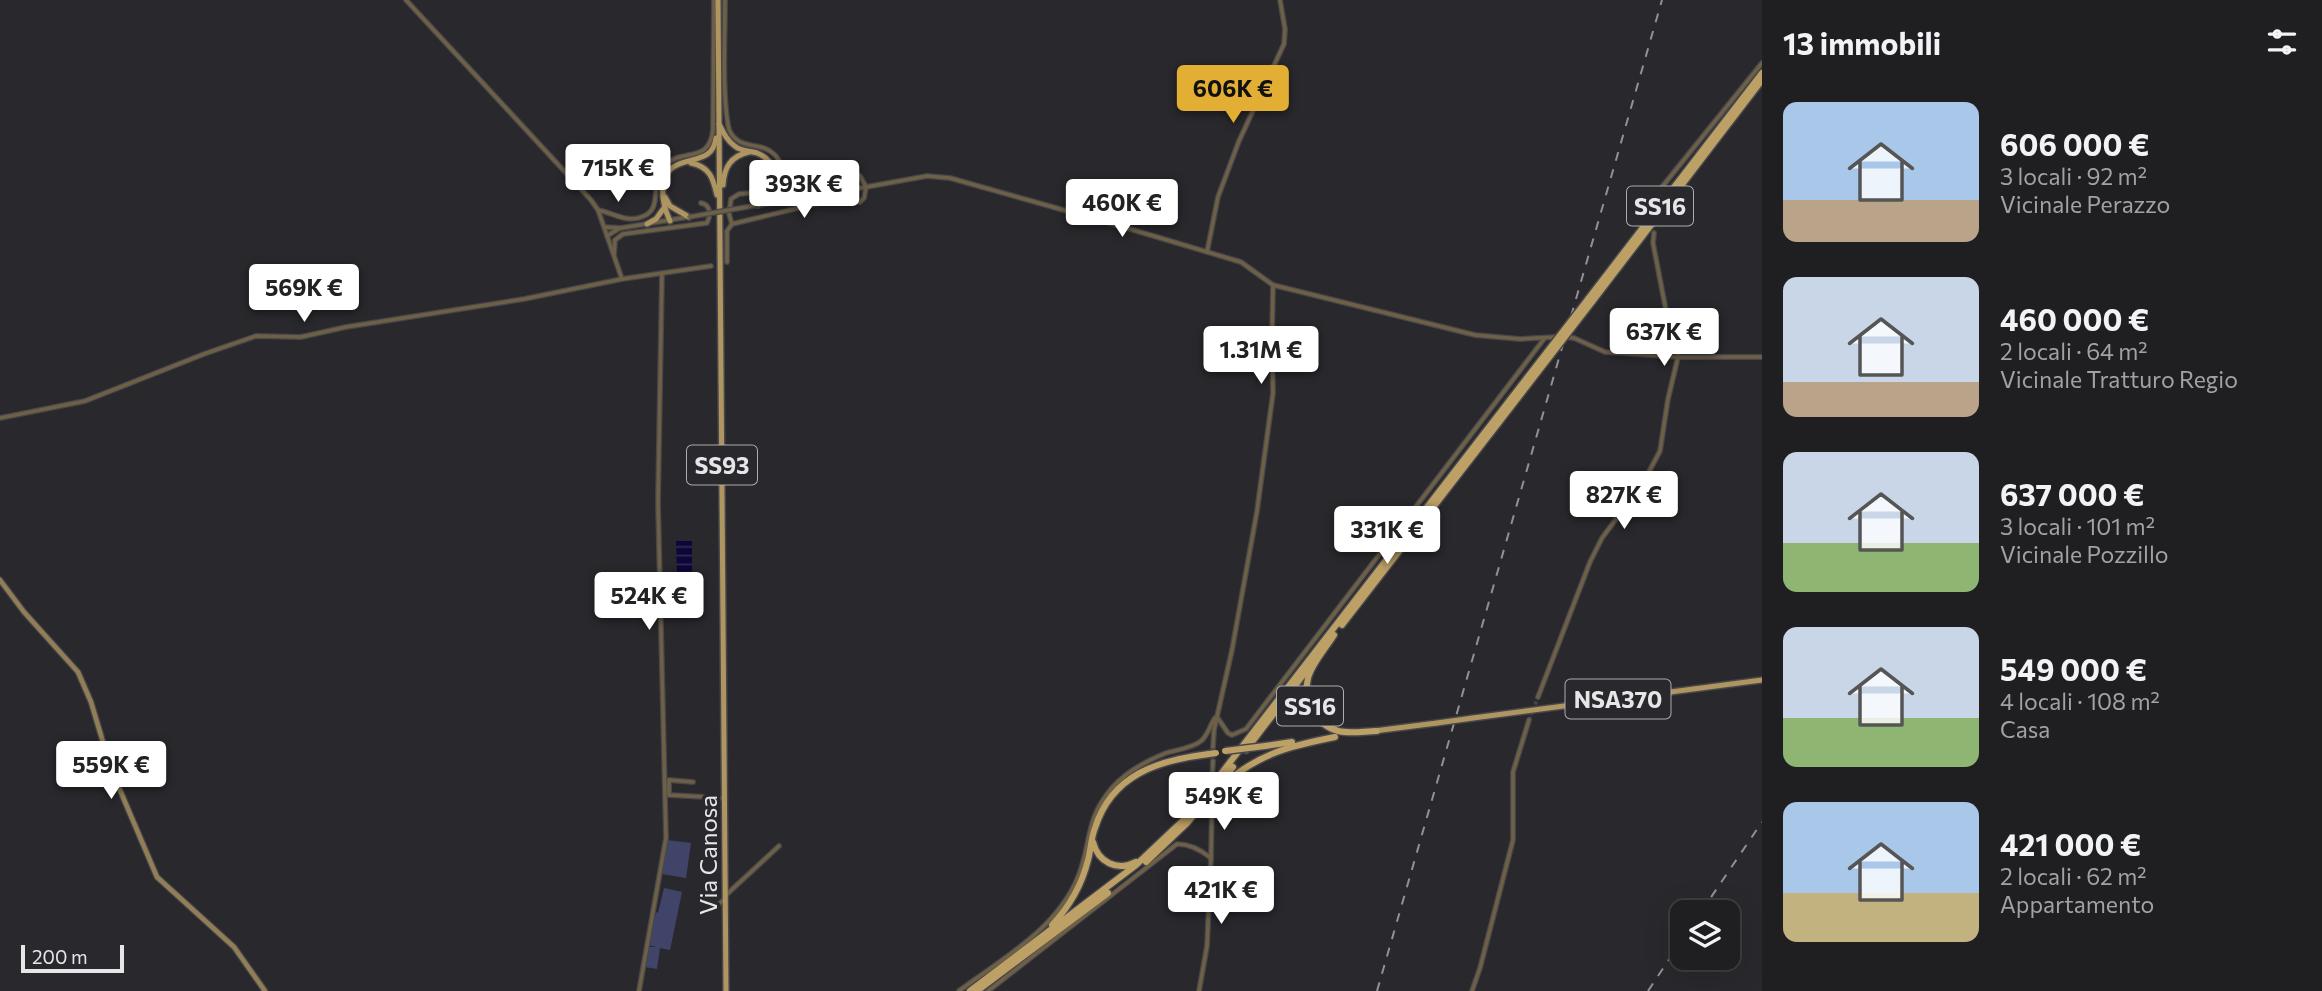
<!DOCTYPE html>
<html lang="it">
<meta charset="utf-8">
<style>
:root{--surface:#1f1f22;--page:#27272a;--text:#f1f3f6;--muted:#a1a2a5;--line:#3c3d40;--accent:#e2af34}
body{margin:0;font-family:Commissioner,sans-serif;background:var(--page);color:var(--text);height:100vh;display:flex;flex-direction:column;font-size:26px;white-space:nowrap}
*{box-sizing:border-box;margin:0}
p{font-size:23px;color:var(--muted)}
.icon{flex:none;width:38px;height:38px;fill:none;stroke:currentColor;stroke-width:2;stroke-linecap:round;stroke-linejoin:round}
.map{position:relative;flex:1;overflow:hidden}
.details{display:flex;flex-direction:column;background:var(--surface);width:560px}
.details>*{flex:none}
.controls{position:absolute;left:1670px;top:900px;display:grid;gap:14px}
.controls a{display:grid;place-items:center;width:70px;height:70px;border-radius:14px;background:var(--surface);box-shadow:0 7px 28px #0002,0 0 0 2px var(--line);font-size:35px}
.scale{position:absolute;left:21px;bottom:18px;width:103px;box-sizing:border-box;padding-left:7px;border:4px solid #e5e6e8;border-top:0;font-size:19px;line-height:24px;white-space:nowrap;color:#e5e6e8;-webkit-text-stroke:5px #29292d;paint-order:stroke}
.price{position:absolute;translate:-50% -60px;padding:0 16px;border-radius:7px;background:#fff;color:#222;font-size:23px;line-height:46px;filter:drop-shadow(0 2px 4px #0008)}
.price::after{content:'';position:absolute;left:50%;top:42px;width:21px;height:16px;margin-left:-10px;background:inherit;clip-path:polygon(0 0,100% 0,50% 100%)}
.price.selected{background:var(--accent);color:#111}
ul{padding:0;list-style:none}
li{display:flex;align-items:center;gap:21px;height:175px;padding:0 21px}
li span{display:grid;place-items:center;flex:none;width:196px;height:140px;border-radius:14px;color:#555}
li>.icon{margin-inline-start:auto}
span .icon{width:84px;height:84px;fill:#fffc;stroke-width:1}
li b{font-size:30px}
h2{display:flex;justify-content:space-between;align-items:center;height:84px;padding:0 21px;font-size:30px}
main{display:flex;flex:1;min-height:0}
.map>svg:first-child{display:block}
.pitch{fill:#414469}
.water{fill:url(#water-rules)}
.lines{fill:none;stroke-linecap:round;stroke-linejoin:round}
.minor-tunnel{stroke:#454549;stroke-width:3.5;stroke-dasharray:3.5 2;stroke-linecap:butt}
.minor-casing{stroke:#47474b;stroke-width:6}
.tertiary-casing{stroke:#47474b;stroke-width:6}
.secondary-casing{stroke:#47474b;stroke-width:7}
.primary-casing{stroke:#47474b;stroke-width:8}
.trunk-casing{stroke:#47474b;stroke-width:9}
.minor{stroke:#6d6047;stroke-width:3.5}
.tertiary{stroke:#6d6047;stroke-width:3.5}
.secondary{stroke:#927e56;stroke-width:4.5}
.primary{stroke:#af9560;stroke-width:5}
.trunk{stroke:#bca065;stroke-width:6}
.rail{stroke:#919194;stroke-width:2;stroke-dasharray:9 9;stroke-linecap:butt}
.tertiary-bridge-casing{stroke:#47474b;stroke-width:6;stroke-linecap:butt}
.primary-bridge-casing{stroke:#47474b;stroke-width:8;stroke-linecap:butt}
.trunk-bridge-casing{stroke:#47474b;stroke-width:9;stroke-linecap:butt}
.tertiary-bridge{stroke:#6d6047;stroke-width:3.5}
.primary-bridge{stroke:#af9560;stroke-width:5}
.trunk-bridge{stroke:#bca065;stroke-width:6}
.labels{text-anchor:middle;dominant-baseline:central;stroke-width:7;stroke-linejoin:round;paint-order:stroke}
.shield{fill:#29292d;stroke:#adadb0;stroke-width:2}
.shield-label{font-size:23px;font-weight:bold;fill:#e5e6e8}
.street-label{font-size:24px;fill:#e5e6e8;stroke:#29292d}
</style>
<main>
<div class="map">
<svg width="1762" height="991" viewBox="0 0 1762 991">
<defs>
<pattern id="water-rules" width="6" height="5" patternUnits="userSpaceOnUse" patternTransform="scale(1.75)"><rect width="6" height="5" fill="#0d0638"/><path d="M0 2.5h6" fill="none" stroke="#302a55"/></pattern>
</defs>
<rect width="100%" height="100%" fill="#29292d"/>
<g class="pitch">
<path d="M 667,840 L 691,843 L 686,878 L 662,874 Z"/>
<path d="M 664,888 L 682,892 L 670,950 L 660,948 L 657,969 L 645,967 L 648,947 L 657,947 L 648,945 L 656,912 L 658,913 Z"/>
</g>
<path class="water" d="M 676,541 L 692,541 L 692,575 L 677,575 Z"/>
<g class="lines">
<path class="minor-tunnel" d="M 1529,720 L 1538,697"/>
<defs>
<g id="minor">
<path d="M 406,0 L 591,200 L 598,210 L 604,227"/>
<path d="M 725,0 C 725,39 722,88 728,125 C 729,131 732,136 736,139 C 747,149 762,142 775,155 C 783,163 782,176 790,183 C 807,199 840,179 857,174 L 860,176 L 866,187"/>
<path d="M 866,187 L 927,176 L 950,178 L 1120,226 L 1241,262 L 1273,285 L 1475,335 L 1520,339 L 1556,337"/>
<path d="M 1645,208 L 1762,63"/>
<path d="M 598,210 C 614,213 627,224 644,216 C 663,208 650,183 662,168 C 680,146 709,166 713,130 L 714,0"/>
<path d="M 732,224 L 729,214 L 731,199 L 739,194 L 750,193"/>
<path d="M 1207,252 L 1218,197 L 1239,141 L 1284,44 L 1285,29 L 1280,0"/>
<path d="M 614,255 L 615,240 L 623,234 L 707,223 C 711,215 711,205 701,203"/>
<path d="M 727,262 L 727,231 L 732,224 L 836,199 L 860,202 L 864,198 L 866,187"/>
<path d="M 622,279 L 711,266"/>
<path d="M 1564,337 L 1574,338 L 1605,352 L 1678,357 L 1762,357"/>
<path d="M 1538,697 L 1590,562 L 1602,538 L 1643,483 L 1660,451 L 1668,399 L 1678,357 L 1680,331 L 1669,326 L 1653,243 L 1654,233"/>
<path d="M 1217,717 L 1228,733 L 1232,735 L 1246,729 L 1544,339"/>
<path d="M 1213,747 L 1214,730 L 1232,650 L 1257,511 L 1273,393 L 1272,337 L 1273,285"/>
<path d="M 1212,781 L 1213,761"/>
<path d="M 693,782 L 669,780 L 669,795 L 724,798"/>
<path d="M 1211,858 L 1212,804"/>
<path d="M 726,895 L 779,846"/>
<path d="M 714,908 L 725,899"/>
<path d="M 639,991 L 666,838 L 658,502 L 662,273"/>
<path d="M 959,991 C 1002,959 1057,929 1078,877 C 1092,843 1084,821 1112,788 C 1126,772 1146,761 1166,753 C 1176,750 1193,748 1201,741 C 1208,735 1210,725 1215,718"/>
<path d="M 1472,991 L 1480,968 L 1513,840 L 1513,772 L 1529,720"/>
</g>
<g id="tertiary">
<path d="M 760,205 L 866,187"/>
<path d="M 607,236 L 620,228"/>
<path d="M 0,418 L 85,401 L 204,354 L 256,336 L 301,337 L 346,327 L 524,299 L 622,279 L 604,227 L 621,228 L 688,217"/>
<path d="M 988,991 L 1177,844 C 1190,844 1201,850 1211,858 L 1207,946 L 1199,991"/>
</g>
<path id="secondary" d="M 0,580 L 24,612 L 78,672 L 91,702 L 111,769 L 157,877 L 234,947 L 265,991"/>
<g id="primary">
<path d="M 718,0 L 726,991"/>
<path d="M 719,124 C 723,132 727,141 736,147 C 742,151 750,151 757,153 C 775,160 782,184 779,201"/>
<path d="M 691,163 C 710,167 713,178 717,195"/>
<path d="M 723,185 C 724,167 731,156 749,152"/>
<path d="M 781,188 L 788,193 L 803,197"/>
<path d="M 665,197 L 670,206 L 689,217"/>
<path d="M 758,205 L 770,194 L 776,175"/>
<path d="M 670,221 C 662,204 656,174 677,165 C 694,157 713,161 716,138"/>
<path d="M 647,224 L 656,219 L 664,208"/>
<path d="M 1473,718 L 1762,680"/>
<path d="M 1374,731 L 1437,723"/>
</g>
<g id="trunk">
<path d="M 1588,299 L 1762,73"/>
<path d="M 1592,302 L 1762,80"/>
<path d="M 1342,625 L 1551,355"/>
<path d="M 1334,635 C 1326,648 1312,663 1308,678 C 1302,700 1316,725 1338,731 C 1350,734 1365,731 1377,731"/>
<path d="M 1265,746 L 1292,742"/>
<path d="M 1246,750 L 1316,658"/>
<path d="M 1221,787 C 1257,754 1289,746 1335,737"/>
<path d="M 1093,842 C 1098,862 1117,872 1136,862"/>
<path d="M 1146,862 L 1187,823 L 1233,767"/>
<path d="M 1052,925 C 1069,907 1082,884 1088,860 C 1091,849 1091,838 1095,828 C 1112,774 1159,760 1209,754"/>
<path d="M 970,991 L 1136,865 L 1190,814 L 1547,352"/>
<path d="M 977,991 L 1108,893"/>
</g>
</defs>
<use href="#minor" class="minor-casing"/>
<use href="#tertiary" class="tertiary-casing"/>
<use href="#secondary" class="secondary-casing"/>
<use href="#primary" class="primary-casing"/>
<use href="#trunk" class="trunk-casing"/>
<use href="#minor" class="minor"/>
<use href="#tertiary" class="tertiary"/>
<use href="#secondary" class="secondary"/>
<use href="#primary" class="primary"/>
<use href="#trunk" class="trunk"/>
<g class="rail">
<path d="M 1701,912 L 1762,822"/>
<path d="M 1377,991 L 1662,0"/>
<path d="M 1648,991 L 1682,940"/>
</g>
<defs>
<path id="tertiary-bridge" d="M 689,217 L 758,205"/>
<path id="primary-bridge" d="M 1437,723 L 1473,718"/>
<g id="trunk-bridge">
<path d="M 1547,352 L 1588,299"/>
<path d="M 1551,355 L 1592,302"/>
<path d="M 1225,751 L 1265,746"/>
<path d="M 1209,754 L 1216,753"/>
</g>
</defs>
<use href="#tertiary-bridge" class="tertiary-bridge-casing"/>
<use href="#primary-bridge" class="primary-bridge-casing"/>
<use href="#trunk-bridge" class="trunk-bridge-casing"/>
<use href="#tertiary-bridge" class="tertiary-bridge"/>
<use href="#primary-bridge" class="primary-bridge"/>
<use href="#trunk-bridge" class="trunk-bridge"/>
</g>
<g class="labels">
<g class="shield">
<rect x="1627" y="186.5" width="66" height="39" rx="5"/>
<rect x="687" y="445.5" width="70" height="39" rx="5"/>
<rect x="1565.5" y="679.5" width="105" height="39" rx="5"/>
<rect x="1277" y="686.5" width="66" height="39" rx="5"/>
</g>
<g class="shield-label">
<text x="1660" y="206">SS16</text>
<text x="722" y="465">SS93</text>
<text x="1618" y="699">NSA370</text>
<text x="1310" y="706">SS16</text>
</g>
<g class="street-label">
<text transform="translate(707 855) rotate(-90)">Via Canosa</text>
</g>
</g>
</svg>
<div class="controls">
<a><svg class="icon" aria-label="layers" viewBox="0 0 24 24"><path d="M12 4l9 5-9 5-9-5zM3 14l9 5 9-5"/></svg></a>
</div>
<div class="scale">200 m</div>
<b class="price selected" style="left:1233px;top:125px">606K €</b>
<b class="price" style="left:618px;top:204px">715K €</b>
<b class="price" style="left:804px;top:220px">393K €</b>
<b class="price" style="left:1122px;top:239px">460K €</b>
<b class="price" style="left:304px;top:324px">569K €</b>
<b class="price" style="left:1664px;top:368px">637K €</b>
<b class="price" style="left:1261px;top:386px">1.31M €</b>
<b class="price" style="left:1624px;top:531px">827K €</b>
<b class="price" style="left:1387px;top:566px">331K €</b>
<b class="price" style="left:649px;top:632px">524K €</b>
<b class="price" style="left:111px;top:801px">559K €</b>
<b class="price" style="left:1224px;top:832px">549K €</b>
<b class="price" style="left:1221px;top:926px">421K €</b>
</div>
<section class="details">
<h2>13 immobili<svg class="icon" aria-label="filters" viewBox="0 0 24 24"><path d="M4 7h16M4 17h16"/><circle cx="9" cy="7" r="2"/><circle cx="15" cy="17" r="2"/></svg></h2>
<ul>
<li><span style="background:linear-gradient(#a9c7e8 70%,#b9a48a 0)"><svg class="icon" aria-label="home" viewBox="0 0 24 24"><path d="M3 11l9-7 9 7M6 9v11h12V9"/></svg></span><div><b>606 000 €</b><p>3 locali · 92 m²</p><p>Vicinale Perazzo</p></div></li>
<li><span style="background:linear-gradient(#c9d6e8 75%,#b9a48a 0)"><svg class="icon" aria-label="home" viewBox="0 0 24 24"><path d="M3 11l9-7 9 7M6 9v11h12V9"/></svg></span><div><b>460 000 €</b><p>2 locali · 64 m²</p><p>Vicinale Tratturo Regio</p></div></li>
<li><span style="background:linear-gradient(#c9d6e8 65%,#8fb573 0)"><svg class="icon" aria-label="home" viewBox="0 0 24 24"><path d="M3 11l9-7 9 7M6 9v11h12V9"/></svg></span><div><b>637 000 €</b><p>3 locali · 101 m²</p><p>Vicinale Pozzillo</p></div></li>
<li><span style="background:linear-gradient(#c9d6e8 65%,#8fb573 0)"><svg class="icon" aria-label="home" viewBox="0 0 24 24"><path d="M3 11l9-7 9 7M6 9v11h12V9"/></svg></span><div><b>549 000 €</b><p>4 locali · 108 m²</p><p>Casa</p></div></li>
<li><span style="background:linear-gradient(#a9c7e8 65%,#c2b280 0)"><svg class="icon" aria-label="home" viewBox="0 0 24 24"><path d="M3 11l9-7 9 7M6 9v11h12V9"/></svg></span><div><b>421 000 €</b><p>2 locali · 62 m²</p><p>Appartamento</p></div></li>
</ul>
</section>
</main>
